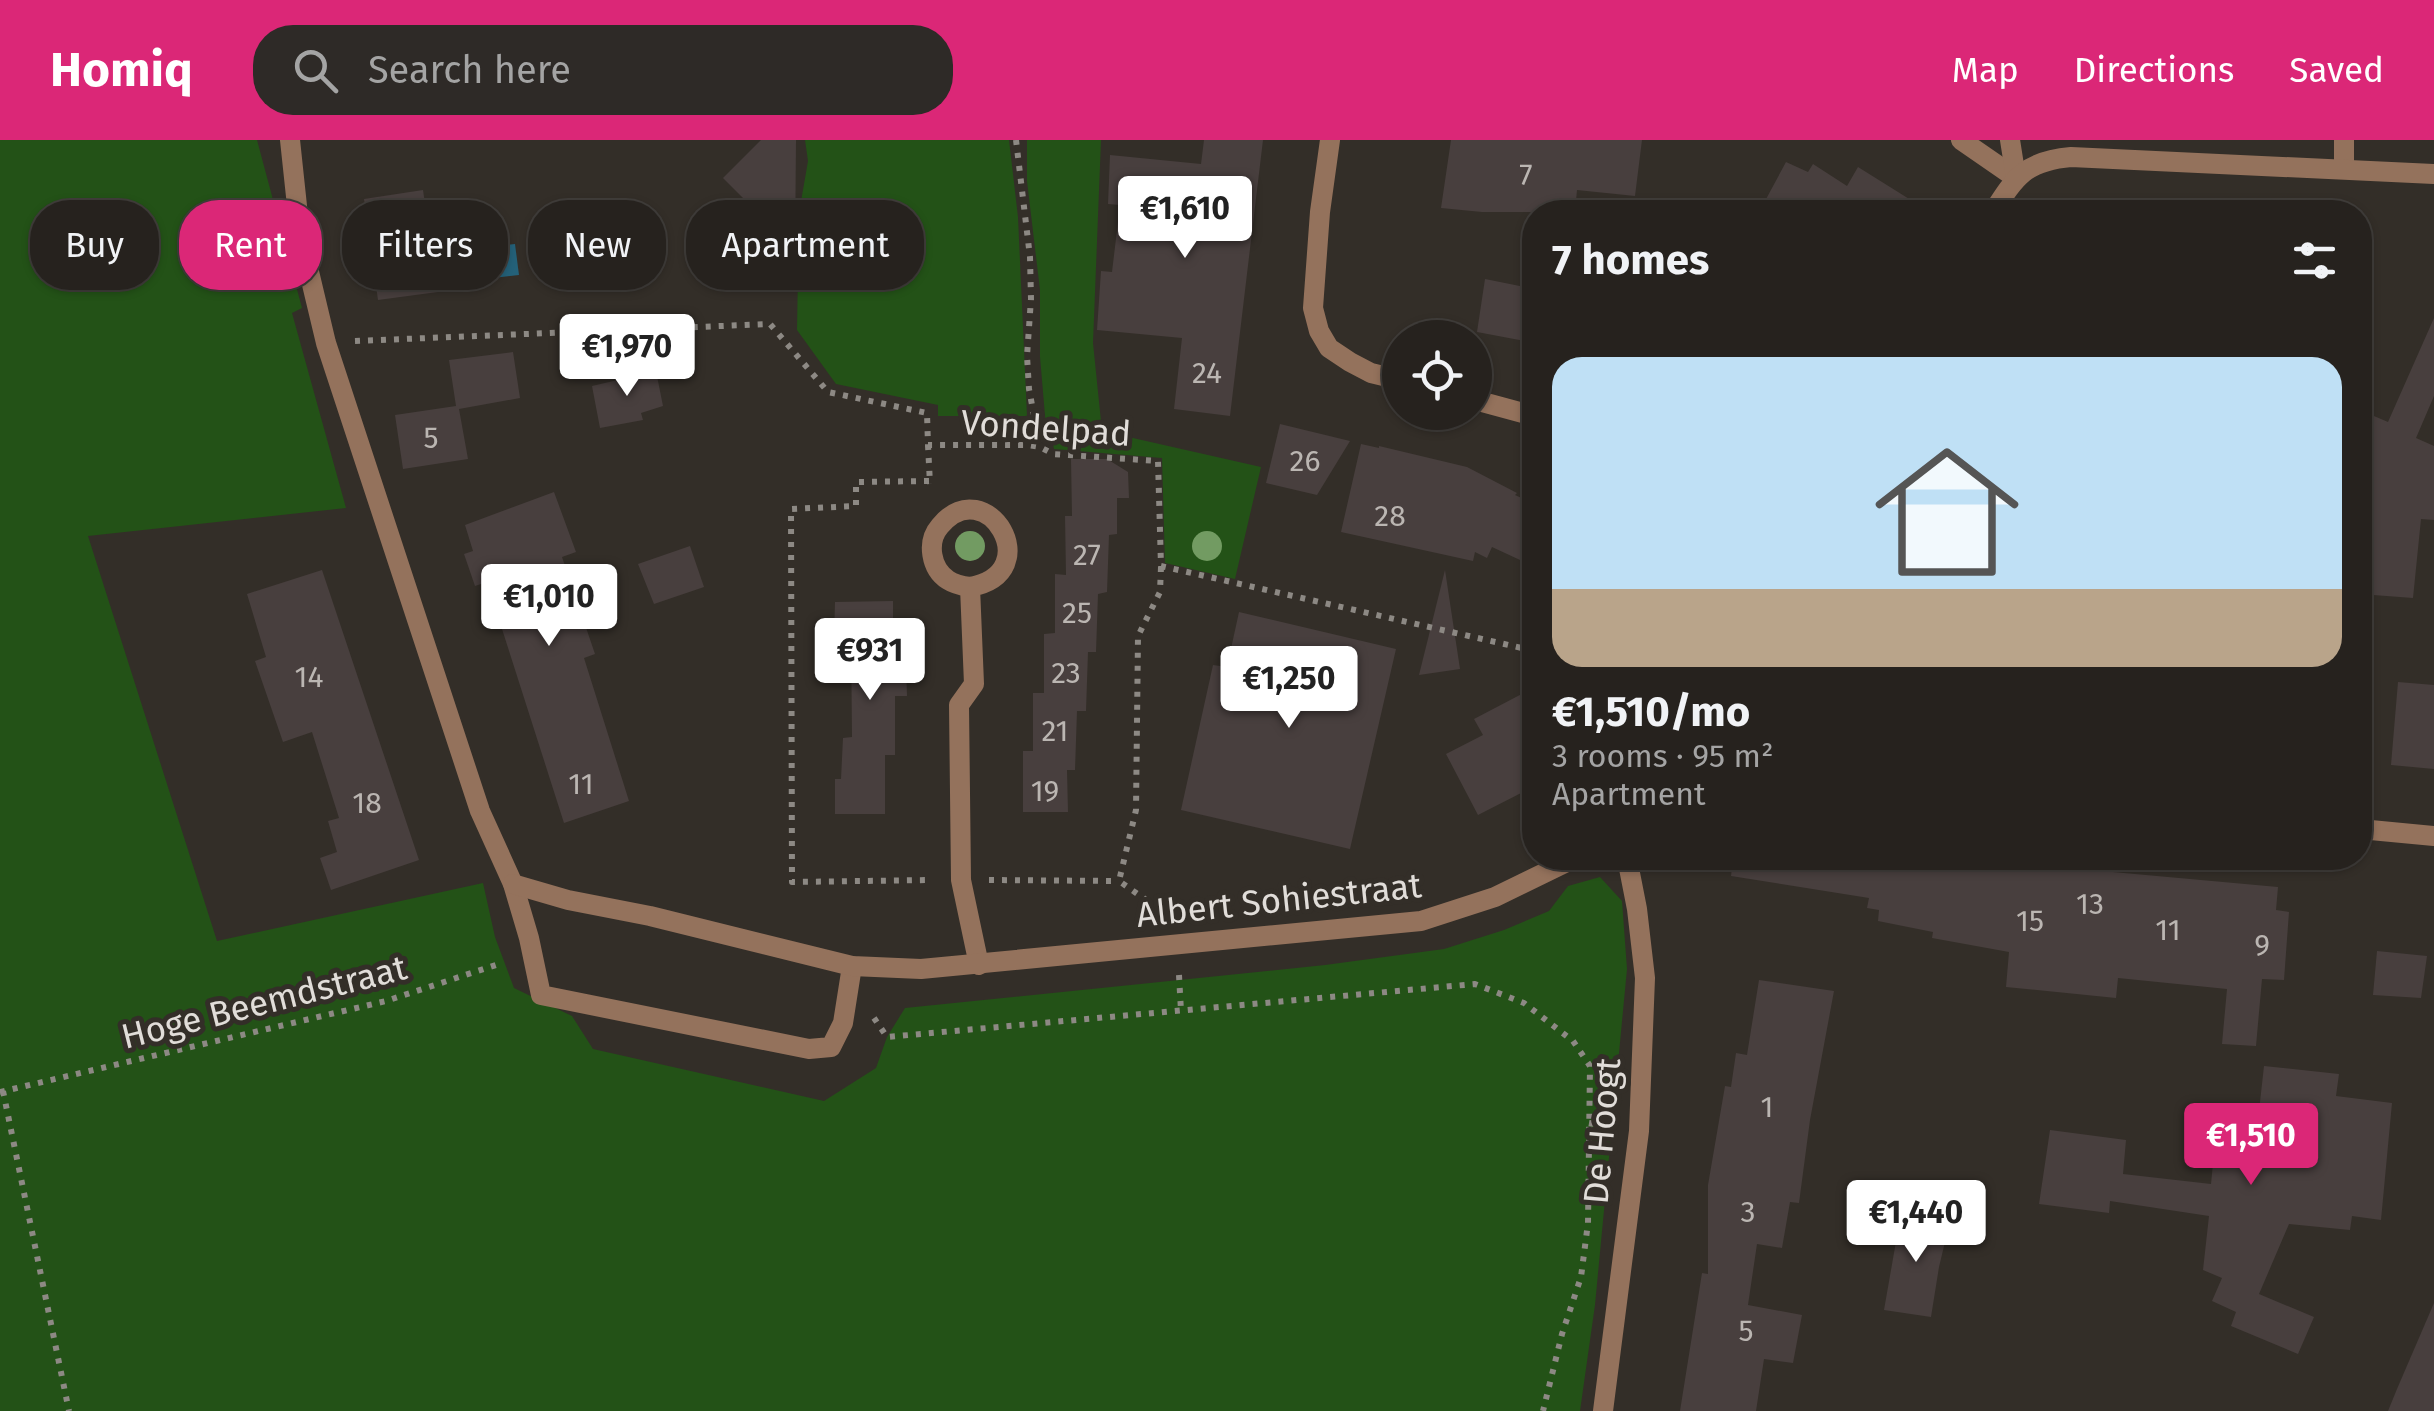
<!DOCTYPE html>
<meta charset="utf-8">
<style>
:root{--surface:#26221e;--page:#2e2a27;--text:#f1f3f6;--muted:#a4a4a4;--line:#423f3c;--accent:#db2777}
body{margin:0;font-family:"Fira Sans",sans-serif;background:var(--page);color:var(--text);height:100vh;display:flex;flex-direction:column;font-size:38px;white-space:nowrap}
*{box-sizing:border-box;margin:0}
p{font-size:32px;color:var(--muted)}
.icon{flex:none;width:55px;height:55px;fill:none;stroke:currentColor;stroke-width:2;stroke-linecap:round;stroke-linejoin:round}
.map{position:relative;flex:1;overflow:hidden}
.side{position:absolute;left:1522px;top:60px;width:850px;height:670px;display:flex;flex-direction:column;background:var(--surface);border-radius:40px;box-shadow:0 2px 8px #0004,0 0 0 2px var(--line)}
.side>*{flex:none}
.hud{position:absolute;left:30px;top:60px;width:950px;height:90px;display:flex;gap:20px}
.controls{position:absolute;left:1382px;top:180px;display:grid;gap:20px}
.controls a{display:grid;place-items:center;width:110px;height:110px;border-radius:50%;background:var(--surface);box-shadow:0 2px 8px #0004,0 0 0 2px var(--line);font-size:50px}
.price{position:absolute;translate:-50% -85px;padding:0 22px;border-radius:10px;background:#fff;color:#222;font-size:32px;line-height:65px;filter:drop-shadow(0 2px 5px #0008)}
.price::after{content:'';position:absolute;left:50%;top:60px;width:30px;height:22px;margin-left:-15px;background:inherit;clip-path:polygon(0 0,100% 0,50% 100%)}
.price.on{background:var(--accent);color:#fff}
ul{padding:0;list-style:none}
li{display:grid;align-content:center;gap:20px;height:530px;padding:0 30px}
li span{display:grid;place-items:center;height:310px;border-radius:30px;color:#555}
li>.icon{margin-inline-start:auto}
span .icon{width:180px;height:180px;fill:#fffc;stroke-width:1}
li b{font-size:42px}
h2{display:flex;justify-content:space-between;align-items:center;height:120px;padding:0 30px;font-size:42px}
.tag{padding:0 35px;border-radius:40px;background:var(--surface);box-shadow:0 2px 8px #0004,0 0 0 2px var(--line);font-size:35px;line-height:90px}
.tag.on{background:var(--accent);color:#fff}
header{display:flex;align-items:center;gap:60px;box-sizing:border-box;height:140px;padding:0 50px;background:var(--accent);color:#fff}
header strong{font-size:48px}
nav{display:flex;gap:55px;margin-inline-start:auto;font-size:35px}
.search{width:700px;height:90px;background:var(--page);display:flex;align-items:center;gap:25px;box-sizing:border-box;padding:0 35px;border-radius:40px;color:var(--muted);font-size:38px}
.map>svg:first-child{display:block}
.green{fill:#235217}
.water{fill:#246179}
.building{fill:#483f3e}
.lines{fill:none;stroke-linecap:round;stroke-linejoin:round}
.path{stroke:#8d8984;stroke-width:6;stroke-dasharray:5 8;stroke-linecap:butt}
.street{stroke:#94725c;stroke-width:20}
.tree{fill:#729b62}
.labels{text-anchor:middle;dominant-baseline:central;stroke-width:10;stroke-linejoin:round;paint-order:stroke}
.number-label{font-size:30px;fill:#bbb6b2}
.street-label{font-size:35px;fill:#e1ddd9;stroke:#332e28}
</style>
<header>
<strong>Homiq</strong>
<div class="search"><svg class="icon" aria-label="search" viewBox="0 0 24 24"><circle cx="10" cy="10" r="6"/><path d="M15 15l6 6"/></svg>Search here</div>
<nav><a>Map</a><a>Directions</a><a>Saved</a></nav>
</header>
<div class="map">
<svg width="2434" height="1271" viewBox="0 0 2434 1271">
<rect width="100%" height="100%" fill="#332e28"/>
<g class="green">
<path d="M 0,0 L 257,0 L 302,168 L 292,173 L 346,368 L 88,396 L 217,801 L 483,743 L 495,797 L 514,848 L 572,876 L 593,909 L 824,961 L 876,928 L 887,897 L 905,868 L 1325,825 L 1444,809 L 1504,790 L 1549,771 L 1568,746 L 1600,737 L 1622,761 L 1627,829 L 1595,1165 L 1580,1271 L 0,1271 Z"/>
<path d="M 805,0 L 1009,0 L 1018,77 L 1027,276 L 938,276 L 938,265 L 836,244 L 797,190 L 799,73 L 808,21 Z"/>
<path d="M 1027,0 L 1101,0 L 1093,203 L 1102,291 L 1261,327 L 1235,439 L 1165,423 L 1162,318 L 1054,309 L 1052,300 L 1047,299 L 1040,217 L 1040,150 L 1027,41 Z"/>
</g>
<path class="water" d="M 515,104 L 519,135 L 451,143 L 447,112 Z"/>
<g class="building">
<path d="M 761,0 L 796,0 L 795,110 L 723,38 Z"/>
<path d="M 1204,0 L 1263,0 L 1230,276 L 1174,269 L 1182,198 L 1097,190 L 1101,131 L 1112,132 L 1120,65 L 1108,64 L 1110,15 L 1201,24 Z"/>
<path d="M 1451,0 L 1642,0 L 1635,56 L 1577,50 L 1575,72 L 1482,72 L 1441,68 Z"/>
<path d="M 1786,22 L 1808,32 L 1813,24 L 1847,46 L 1858,27 L 1930,72 L 1784,72 L 1765,61 Z"/>
<path d="M 423,50 L 438,152 L 378,160 L 364,59 Z"/>
<path d="M 1485,139 L 1535,149 L 1535,203 L 1477,192 Z"/>
<path d="M 2434,178 L 2434,256 L 2416,298 L 2434,306 L 2434,380 L 2421,379 L 2413,458 L 2360,454 L 2360,270 L 2388,282 Z"/>
<path d="M 513,212 L 520,258 L 459,269 L 468,319 L 403,329 L 395,275 L 456,266 L 449,220 Z"/>
<path d="M 656,231 L 663,266 L 641,273 L 643,280 L 600,288 L 592,246 Z"/>
<path d="M 1280,284 L 1350,301 L 1317,355 L 1266,343 Z"/>
<path d="M 1361,304 L 1379,308 L 1379,306 L 1467,327 L 1517,353 L 1515,355 L 1535,364 L 1535,427 L 1492,407 L 1487,418 L 1475,412 L 1473,421 L 1341,392 Z"/>
<path d="M 1071,319 L 1107,319 L 1128,332 L 1129,358 L 1117,358 L 1117,394 L 1109,395 L 1107,452 L 1098,454 L 1096,512 L 1088,512 L 1086,571 L 1077,571 L 1075,630 L 1067,630 L 1068,672 L 1023,672 L 1023,611 L 1033,611 L 1033,553 L 1044,553 L 1044,494 L 1055,493 L 1055,434 L 1066,435 L 1065,376 L 1072,376 Z"/>
<path d="M 554,352 L 576,412 L 562,417 L 595,514 L 584,518 L 629,661 L 564,683 L 487,442 L 475,446 L 464,414 L 473,411 L 465,385 Z"/>
<path d="M 690,406 L 704,447 L 654,464 L 638,424 Z"/>
<path d="M 322,430 L 419,720 L 331,750 L 320,718 L 337,712 L 328,681 L 339,678 L 312,592 L 283,602 L 255,521 L 266,517 L 247,454 Z"/>
<path d="M 1445,430 L 1460,529 L 1419,535 Z"/>
<path d="M 893,461 L 893,495 L 905,494 L 907,556 L 895,556 L 895,615 L 885,615 L 885,674 L 835,674 L 835,639 L 841,639 L 843,598 L 852,597 L 851,497 L 834,498 L 835,462 Z"/>
<path d="M 1239,472 L 1396,509 L 1350,709 L 1181,670 L 1213,525 L 1227,527 Z"/>
<path d="M 2398,542 L 2434,545 L 2434,629 L 2391,625 Z"/>
<path d="M 1535,547 L 1535,646 L 1478,675 L 1446,614 L 1483,595 L 1474,579 Z"/>
<path d="M 1733,718 L 1956,718 L 2019,728 L 2020,718 L 2114,718 L 2113,732 L 2278,747 L 2276,770 L 2289,772 L 2284,840 L 2262,839 L 2256,906 L 2222,904 L 2227,849 L 2118,838 L 2116,858 L 2006,847 L 2009,812 L 1932,798 L 1933,792 L 1878,781 L 1879,770 L 1867,768 L 1869,758 L 1731,736 Z"/>
<path d="M 2377,811 L 2427,816 L 2421,858 L 2373,855 Z"/>
<path d="M 1759,840 L 1834,851 L 1810,980 L 1799,1063 L 1790,1062 L 1782,1108 L 1757,1104 L 1748,1165 L 1802,1175 L 1793,1223 L 1764,1219 L 1756,1271 L 1680,1271 L 1702,1133 L 1708,1134 L 1708,1045 L 1725,946 L 1731,947 L 1736,913 L 1747,915 Z"/>
<path d="M 2264,926 L 2339,934 L 2336,956 L 2392,963 L 2381,1080 L 2352,1076 L 2350,1090 L 2289,1084 L 2259,1154 L 2314,1177 L 2298,1214 L 2231,1186 L 2236,1172 L 2212,1161 L 2222,1138 L 2203,1130 L 2209,1076 L 2110,1061 L 2109,1073 L 2039,1064 L 2050,990 L 2126,1000 L 2123,1034 L 2211,1044 L 2215,1003 L 2255,1007 Z"/>
<path d="M 1901,1073 L 1950,1081 L 1939,1127 L 1931,1177 L 1884,1170 Z"/>
<path d="M 2434,1163 L 2434,1271 L 2388,1271 L 2397,1249 Z"/>
</g>
<g class="lines">
<g class="path">
<path d="M 1016,0 L 1030,117 L 1031,159 L 1027,216 L 1029,249 L 1040,307"/>
<path d="M 355,201 L 770,184 L 828,252 L 927,273 L 928,305 L 1028,305 L 1040,307 L 1053,314 L 1158,321 L 1161,426 L 1535,511"/>
<path d="M 928,305 L 930,344"/>
<path d="M 929,341 L 856,342 L 856,366 L 791,369 L 792,742 L 931,740"/>
<path d="M 1161,427 L 1160,452 L 1138,496 L 1136,670 L 1119,741 L 1169,776"/>
<path d="M 989,740 L 1119,741"/>
<path d="M 1179,835 L 1181,871"/>
<path d="M 874,878 L 887,897 L 1475,844 L 1524,863 L 1573,901 L 1590,926 L 1588,1083 L 1581,1137 L 1562,1194 L 1543,1271"/>
<path d="M 3,951 L 69,1271"/>
<path d="M 0,952 L 386,861 L 502,823"/>
<path d="M 1589,983 L 1613,987"/>
</g>
<g class="street">
<path d="M 290,0 L 300,94 L 326,203 L 480,671 L 513,744 L 529,798 L 541,855 L 809,909 L 831,907 L 843,883 L 852,826"/>
<path d="M 1330,0 L 1320,72 L 1313,168 L 1319,191 L 1329,208 L 1350,222 L 1371,233 L 1400,240"/>
<path d="M 1961,0 L 2016,38"/>
<path d="M 2010,0 L 2016,38"/>
<path d="M 2344,29 L 2344,0"/>
<path d="M 1993,72 C 2016,36 2026,21 2071,17 L 2434,34"/>
<path d="M 1475,260 L 1523,273 L 1535,279"/>
<path d="M 970,447 C 963,446 954,444 948,440 C 931,429 926,402 940,386 C 986,330 1049,433 970,447 L 974,544 L 959,565 L 961,740 L 979,825"/>
<path d="M 2360,689 L 2434,696"/>
<path d="M 513,744 L 568,760 L 650,776 L 852,826 L 921,829 L 1421,781 L 1495,757 L 1575,718"/>
<path d="M 1603,1271 L 1639,991 L 1645,838 L 1637,769 L 1627,718"/>
</g>
</g>
<g class="tree">
<circle cx="970" cy="406" r="15"/>
<circle cx="1207" cy="406" r="15"/>
</g>
<g class="labels">
<g class="number-label">
<text x="1526" y="35">7</text>
<text x="1207" y="233">24</text>
<text x="431" y="298">5</text>
<text x="1305" y="321">26</text>
<text x="1390" y="376">28</text>
<text x="1087" y="415">27</text>
<text x="1077" y="473">25</text>
<text x="1066" y="533">23</text>
<text x="309" y="537">14</text>
<text x="1055" y="591">21</text>
<text x="581" y="644">11</text>
<text x="1045" y="651">19</text>
<text x="367" y="663">18</text>
<text x="2090" y="764">13</text>
<text x="2030" y="781">15</text>
<text x="2168" y="790">11</text>
<text x="2262" y="805">9</text>
<text x="1767" y="967">1</text>
<text x="1748" y="1072">3</text>
<text x="1746" y="1191">5</text>
</g>
<g class="street-label">
<text transform="translate(1046 288) rotate(4)">Vondelpad</text>
<text transform="translate(1279 760) rotate(-6)">Albert Sohiestraat</text>
<text transform="translate(264 862) rotate(-14)">Hoge Beemdstraat</text>
<text transform="translate(1602 991) rotate(-85)">De Hoogt</text>
</g>
</g>
</svg>
<div class="controls">
<a><svg class="icon" aria-label="locate" viewBox="0 0 24 24"><circle cx="12" cy="12" r="6"/><path d="M12 2v4M12 18v4M2 12h4M18 12h4"/></svg></a>
</div>
<b class="price" style="left:1185px;top:121px">€1,610</b>
<b class="price" style="left:627px;top:259px">€1,970</b>
<b class="price" style="left:549px;top:509px">€1,010</b>
<b class="price" style="left:870px;top:563px">€931</b>
<b class="price" style="left:1289px;top:591px">€1,250</b>
<b class="price on" style="left:2251px;top:1048px">€1,510</b>
<b class="price" style="left:1916px;top:1125px">€1,440</b>
<div class="hud">
<a class="tag">Buy</a>
<a class="tag on">Rent</a>
<a class="tag">Filters</a>
<a class="tag">New</a>
<a class="tag">Apartment</a>
</div>
<section class="side">
<h2>7 homes<svg class="icon" aria-label="filters" viewBox="0 0 24 24"><path d="M4 7h16M4 17h16"/><circle cx="9" cy="7" r="2"/><circle cx="15" cy="17" r="2"/></svg></h2>
<ul>
<li><span style="background:linear-gradient(#bfe0f5 75%,#b9a48a 0)"><svg class="icon" aria-label="home" viewBox="0 0 24 24"><path d="M3 11l9-7 9 7M6 9v11h12V9"/></svg></span><div><b>€1,510/mo</b><p>3 rooms · 95 m²</p><p>Apartment</p></div></li>
</ul>
</section>
</div>
